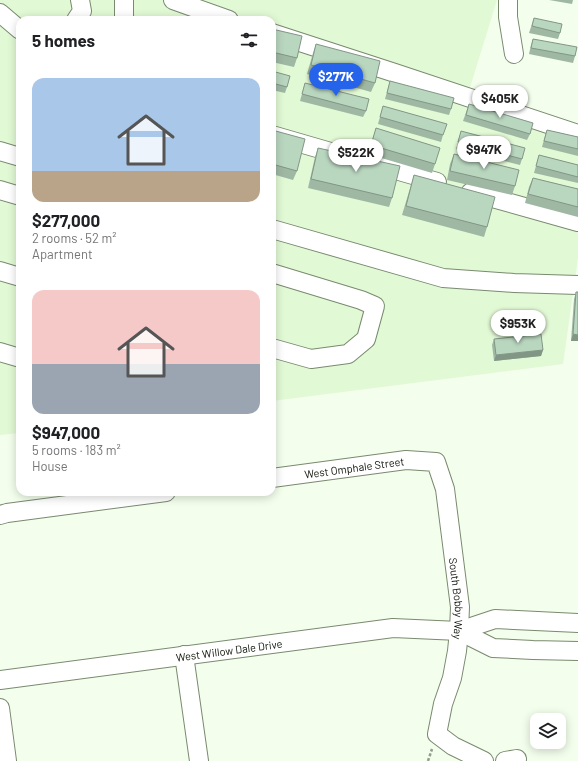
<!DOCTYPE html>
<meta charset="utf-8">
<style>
:root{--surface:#fff;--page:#f2f2f2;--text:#202124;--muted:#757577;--accent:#2563eb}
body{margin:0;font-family:Barlow,sans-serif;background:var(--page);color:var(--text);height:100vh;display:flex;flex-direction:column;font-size:15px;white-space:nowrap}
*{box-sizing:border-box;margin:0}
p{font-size:13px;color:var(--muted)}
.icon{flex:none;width:22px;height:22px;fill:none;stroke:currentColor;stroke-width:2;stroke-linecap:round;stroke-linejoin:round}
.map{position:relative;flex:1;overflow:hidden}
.details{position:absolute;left:16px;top:16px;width:260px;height:480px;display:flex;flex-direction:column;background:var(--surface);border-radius:12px;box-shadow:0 2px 10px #0003}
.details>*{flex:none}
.fabs{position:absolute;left:530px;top:713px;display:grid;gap:8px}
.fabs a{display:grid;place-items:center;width:36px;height:36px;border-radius:8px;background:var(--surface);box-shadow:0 2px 10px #0003;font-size:20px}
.price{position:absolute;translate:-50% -34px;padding:0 9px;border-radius:14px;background:#fff;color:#222;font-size:13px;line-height:26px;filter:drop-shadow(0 1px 2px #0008)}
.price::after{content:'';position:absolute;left:50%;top:24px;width:12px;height:9px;margin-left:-6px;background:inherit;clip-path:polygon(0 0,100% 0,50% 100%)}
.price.selected{background:var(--accent);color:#fff}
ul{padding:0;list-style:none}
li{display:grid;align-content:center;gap:8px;height:212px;padding:0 16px}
li span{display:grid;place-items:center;height:124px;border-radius:12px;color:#555}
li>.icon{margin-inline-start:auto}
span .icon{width:72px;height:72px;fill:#fffc;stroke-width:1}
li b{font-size:17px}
h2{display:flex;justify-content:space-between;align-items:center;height:48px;padding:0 16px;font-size:17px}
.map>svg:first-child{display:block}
.built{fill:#e2f9d5}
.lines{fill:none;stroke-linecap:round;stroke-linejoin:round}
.minor-casing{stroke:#798a6f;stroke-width:20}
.path{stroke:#939c8d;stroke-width:2.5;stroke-dasharray:3 2;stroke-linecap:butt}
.minor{stroke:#fff;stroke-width:18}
.wall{fill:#9fb8a4}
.shaded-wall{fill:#829686}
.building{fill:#b9d6bf;stroke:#829686}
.labels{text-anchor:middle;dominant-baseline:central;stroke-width:4;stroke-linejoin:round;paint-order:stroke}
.street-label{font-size:11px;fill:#0d1309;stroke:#fff}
</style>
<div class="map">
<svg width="578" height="761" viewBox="0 0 578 761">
<rect width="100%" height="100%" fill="#f3feec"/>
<path class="built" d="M 0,0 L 497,0 L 468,94 L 578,127 L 578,258 L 563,364 L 272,401 L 272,20 L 20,20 L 20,433 L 0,435 Z"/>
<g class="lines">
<defs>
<g id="minor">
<path d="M 124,0 L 124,17 L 125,20"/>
<path d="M 173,0 L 229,20"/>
<path d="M 508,0 L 508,17 L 514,54"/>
<path d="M 0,13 L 20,30"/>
<path d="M 76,20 L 82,11 L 80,0"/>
<path d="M 272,33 L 395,73 L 578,134"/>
<path d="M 272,135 L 341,155"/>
<path d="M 0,151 L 20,157"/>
<path d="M 375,164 L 437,182"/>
<path d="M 0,190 L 20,196"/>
<path d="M 471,192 L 578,222"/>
<path d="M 272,229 L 443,278 L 514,283 L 578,285"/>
<path d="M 0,271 L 20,277"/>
<path d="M 272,273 L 361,300 L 375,306 L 366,339 L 348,354 L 311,359 L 272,348"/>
<path d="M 0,352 L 20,358"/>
<path id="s1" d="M 272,478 L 406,460 L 436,462 L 445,489 L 460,607 L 459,631 L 457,651 L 452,678 L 443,704 L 437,734 L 453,746 L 484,761"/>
<path d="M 0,515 L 7,513 L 166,492"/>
<path d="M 459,631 L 493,648 L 533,650 L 578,651"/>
<path d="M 184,655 L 199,761"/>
<path id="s2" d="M 0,680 L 393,628 L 459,631 L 495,619 L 578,623"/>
<path d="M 0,708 L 7,761"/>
<path d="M 505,761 L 517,759"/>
</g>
</defs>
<use href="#minor" class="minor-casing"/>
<path class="path" d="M 428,761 L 432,749"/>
<use href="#minor" class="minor"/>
</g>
<g class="wall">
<path d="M 549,0 L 573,0 L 572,4 Z"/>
<path d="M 534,18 L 560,33 L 558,39 L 529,33 Z"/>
<path d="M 272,29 L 297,58 L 294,67 L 272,62 Z"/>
<path d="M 533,39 L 575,56 L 573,63 L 529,54 L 531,45 Z"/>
<path d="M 316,44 L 375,83 L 371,92 L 307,74 L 313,53 Z"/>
<path d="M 272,71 L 287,87 L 285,93 L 272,90 Z"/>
<path d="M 390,81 L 451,109 L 449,115 L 385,99 Z"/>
<path d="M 305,83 L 366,111 L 363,117 L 300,101 Z"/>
<path d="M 469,104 L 530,134 L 527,140 L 463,121 Z"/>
<path d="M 383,106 L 443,135 L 441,142 L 378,124 Z"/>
<path d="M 376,128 L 435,164 L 432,173 L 368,154 Z"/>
<path d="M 272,130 L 297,171 L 293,180 L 272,174 Z"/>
<path d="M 547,130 L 578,137 L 578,156 L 542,147 L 545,136 Z"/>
<path d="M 461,131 L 522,159 L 520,165 L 456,149 Z"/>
<path d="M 318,148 L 392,198 L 389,207 L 308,188 L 315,157 Z"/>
<path d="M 454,154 L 515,186 L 512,195 L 447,180 L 450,164 Z"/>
<path d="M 539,155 L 578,165 L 578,183 L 534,173 Z"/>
<path d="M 414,175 L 487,227 L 484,237 L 402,215 Z"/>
<path d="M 533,178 L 578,189 L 578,217 L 525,203 L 529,187 Z"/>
<path d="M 576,292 L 578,292 L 578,341 L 571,341 L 574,299 Z"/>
<path d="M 494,339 L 543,350 L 541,356 L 494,361 L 492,345 Z"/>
</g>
<g class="shaded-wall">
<path d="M 573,334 L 578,335 L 578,341 L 571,341 Z"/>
<path d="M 543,350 L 541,356 L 494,361 L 496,355 Z"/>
</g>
<g class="building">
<path d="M 534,18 L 562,24 L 560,33 L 532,26 Z"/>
<path d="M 272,29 L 302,36 L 297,58 L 272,52 Z"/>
<path d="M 533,39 L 577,47 L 575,56 L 531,48 Z"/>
<path d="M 316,44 L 380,61 L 375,83 L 311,65 Z"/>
<path d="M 272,71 L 290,76 L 287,87 L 272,83 Z"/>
<path d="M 390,81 L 454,98 L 451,109 L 387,93 Z"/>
<path d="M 305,83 L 369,99 L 366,111 L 302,94 Z"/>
<path d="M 469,104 L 533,123 L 530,134 L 466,115 Z"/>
<path d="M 383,106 L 447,124 L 443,135 L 380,117 Z"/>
<path d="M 376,128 L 440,148 L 435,164 L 371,145 Z"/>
<path d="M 272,130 L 305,139 L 297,171 L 272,164 Z"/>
<path d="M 547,130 L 578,137 L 578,149 L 544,141 Z"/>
<path d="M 461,131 L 525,148 L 522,159 L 458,142 Z"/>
<path d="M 318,148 L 400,166 L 392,198 L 311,179 Z"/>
<path d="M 454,154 L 519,170 L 515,186 L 450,171 Z"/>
<path d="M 539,155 L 578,165 L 578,177 L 536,166 Z"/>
<path d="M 414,175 L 495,197 L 487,227 L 406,206 Z"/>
<path d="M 533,178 L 578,189 L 578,207 L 528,194 Z"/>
<path d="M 576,292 L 578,292 L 578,335 L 573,334 Z"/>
<path d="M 541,334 L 543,350 L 496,355 L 494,339 Z"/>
</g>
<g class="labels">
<g class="street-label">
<text stroke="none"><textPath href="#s1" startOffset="83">West Omphale Street</textPath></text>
<text stroke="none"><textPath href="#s1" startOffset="304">South Bobby Way</textPath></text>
<text stroke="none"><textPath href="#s2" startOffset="231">West Willow Dale Drive</textPath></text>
</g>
</g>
</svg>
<div class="fabs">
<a><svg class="icon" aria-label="layers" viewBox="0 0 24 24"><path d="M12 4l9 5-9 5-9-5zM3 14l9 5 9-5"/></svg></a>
</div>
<b class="price selected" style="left:336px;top:97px">$277K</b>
<b class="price" style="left:500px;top:119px">$405K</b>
<b class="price" style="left:484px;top:170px">$947K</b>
<b class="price" style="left:356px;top:173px">$522K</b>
<b class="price" style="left:518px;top:344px">$953K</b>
<section class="details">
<h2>5 homes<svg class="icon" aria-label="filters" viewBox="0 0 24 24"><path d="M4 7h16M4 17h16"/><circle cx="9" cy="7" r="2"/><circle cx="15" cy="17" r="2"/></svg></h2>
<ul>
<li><span style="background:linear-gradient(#a9c7e8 75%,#b9a48a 0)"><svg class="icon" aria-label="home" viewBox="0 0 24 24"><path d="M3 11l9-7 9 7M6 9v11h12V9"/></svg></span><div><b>$277,000</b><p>2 rooms · 52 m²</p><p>Apartment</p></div></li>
<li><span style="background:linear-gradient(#f6c9c9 60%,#9aa5b1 0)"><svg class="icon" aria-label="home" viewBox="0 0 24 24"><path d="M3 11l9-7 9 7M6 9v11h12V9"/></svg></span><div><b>$947,000</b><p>5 rooms · 183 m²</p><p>House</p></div></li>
</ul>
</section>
</div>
